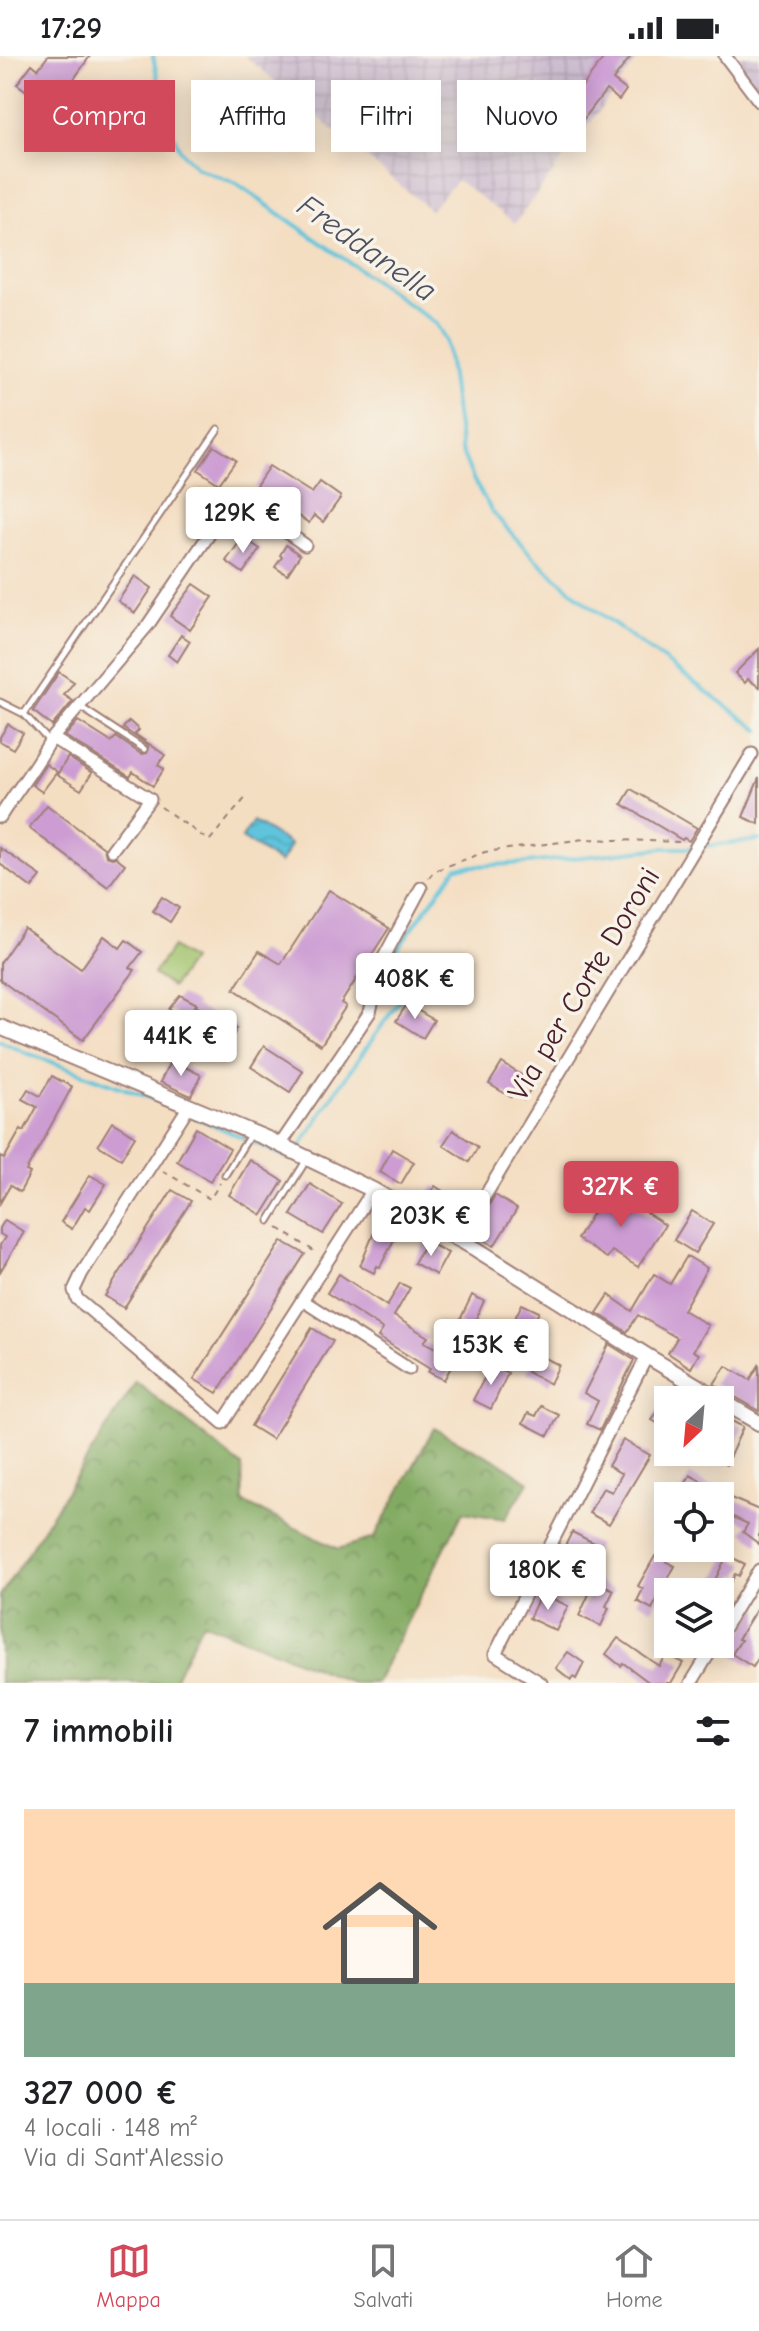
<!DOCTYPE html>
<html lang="it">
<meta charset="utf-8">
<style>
:root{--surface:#fff;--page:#f6f6f6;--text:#202124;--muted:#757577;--line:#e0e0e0;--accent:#d1495b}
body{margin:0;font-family:"Comic Neue",sans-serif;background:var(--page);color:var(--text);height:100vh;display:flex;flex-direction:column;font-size:30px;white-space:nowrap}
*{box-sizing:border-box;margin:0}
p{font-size:26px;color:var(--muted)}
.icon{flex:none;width:44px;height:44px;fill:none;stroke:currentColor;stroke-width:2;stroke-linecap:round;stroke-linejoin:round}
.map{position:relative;height:1627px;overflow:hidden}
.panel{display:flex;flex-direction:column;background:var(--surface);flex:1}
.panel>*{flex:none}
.top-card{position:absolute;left:24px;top:24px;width:712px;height:72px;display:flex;gap:16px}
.needle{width:52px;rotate:206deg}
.fabs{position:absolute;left:654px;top:1330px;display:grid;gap:16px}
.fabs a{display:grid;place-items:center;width:80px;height:80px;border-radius:0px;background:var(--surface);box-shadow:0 4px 20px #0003;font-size:40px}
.price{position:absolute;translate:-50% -68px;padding:0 18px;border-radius:8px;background:#fff;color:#222;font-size:26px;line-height:52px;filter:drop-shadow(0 2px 4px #0008)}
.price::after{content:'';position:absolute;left:50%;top:48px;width:24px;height:18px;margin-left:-12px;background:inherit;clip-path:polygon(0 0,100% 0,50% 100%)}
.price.selected{background:var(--accent);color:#fff}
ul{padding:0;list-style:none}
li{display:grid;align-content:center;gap:16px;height:424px;padding:0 24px}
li+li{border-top:2px solid var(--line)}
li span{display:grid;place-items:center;height:248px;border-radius:0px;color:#555}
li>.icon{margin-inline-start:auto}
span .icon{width:144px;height:144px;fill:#fffc;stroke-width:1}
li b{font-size:34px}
h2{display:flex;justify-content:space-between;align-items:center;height:96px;padding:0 24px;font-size:34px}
.pill{padding:0 28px;border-radius:0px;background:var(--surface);box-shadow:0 4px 20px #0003;font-size:28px;line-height:72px}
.pill.selected{background:var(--accent);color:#fff}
.status{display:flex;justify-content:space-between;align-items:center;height:56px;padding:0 40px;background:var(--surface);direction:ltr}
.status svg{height:22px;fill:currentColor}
.tab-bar{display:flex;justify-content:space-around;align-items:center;height:112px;border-top:2px solid var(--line);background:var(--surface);font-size:22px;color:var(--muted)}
.tab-bar a{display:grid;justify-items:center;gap:4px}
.tab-bar .selected{color:var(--accent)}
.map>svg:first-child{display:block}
.industrial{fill:url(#industrial-grid)}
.grass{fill:#a3c56f;stroke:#76724d;stroke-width:2}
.forest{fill:url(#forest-crowns);stroke:#666446;stroke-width:2}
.water{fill:url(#water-waves);stroke:#547284;stroke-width:2}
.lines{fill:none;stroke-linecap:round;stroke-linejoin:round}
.stream{stroke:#5ec4dc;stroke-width:4}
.building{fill:#cc9cd3}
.service-casing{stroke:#9f7e76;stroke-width:9}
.minor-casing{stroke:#9f7e76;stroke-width:15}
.tertiary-casing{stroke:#9f7e76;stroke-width:18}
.path{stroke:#9f7e76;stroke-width:2;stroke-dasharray:6 6;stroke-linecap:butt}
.service{stroke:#fff;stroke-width:5}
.minor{stroke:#fff;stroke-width:11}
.tertiary{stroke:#fff;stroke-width:14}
.labels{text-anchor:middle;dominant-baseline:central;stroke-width:7;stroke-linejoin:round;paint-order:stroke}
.street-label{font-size:30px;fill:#4a1f2b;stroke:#f7f3e8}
.water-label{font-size:32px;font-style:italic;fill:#505160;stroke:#f7f3e8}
</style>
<div class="status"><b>17:29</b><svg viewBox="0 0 49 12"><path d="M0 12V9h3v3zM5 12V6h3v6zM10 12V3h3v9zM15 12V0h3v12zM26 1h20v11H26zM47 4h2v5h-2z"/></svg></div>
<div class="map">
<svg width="759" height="1627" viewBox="0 0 759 1627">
<defs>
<pattern id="industrial-grid" width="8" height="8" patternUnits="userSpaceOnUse" patternTransform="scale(2)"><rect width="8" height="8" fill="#cebed1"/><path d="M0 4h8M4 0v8" fill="none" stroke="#b2a3b4"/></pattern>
<pattern id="forest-crowns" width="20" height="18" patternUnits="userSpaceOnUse" patternTransform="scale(2)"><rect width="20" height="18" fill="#82aa62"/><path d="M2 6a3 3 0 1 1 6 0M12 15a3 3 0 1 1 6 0" fill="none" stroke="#6c8a51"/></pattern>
<pattern id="water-waves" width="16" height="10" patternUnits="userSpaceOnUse" patternTransform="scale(2)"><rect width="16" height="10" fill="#5ec4dc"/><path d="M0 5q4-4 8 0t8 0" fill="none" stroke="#53a8bd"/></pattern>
</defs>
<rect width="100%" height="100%" fill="#f7f3e8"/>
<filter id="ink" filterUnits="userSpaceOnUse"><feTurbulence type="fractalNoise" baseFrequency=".0125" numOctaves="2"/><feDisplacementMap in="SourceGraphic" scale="16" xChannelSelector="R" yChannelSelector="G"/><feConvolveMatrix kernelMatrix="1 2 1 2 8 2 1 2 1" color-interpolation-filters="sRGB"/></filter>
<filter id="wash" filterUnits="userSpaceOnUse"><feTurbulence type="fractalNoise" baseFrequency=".006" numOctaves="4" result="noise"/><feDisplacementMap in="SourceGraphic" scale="32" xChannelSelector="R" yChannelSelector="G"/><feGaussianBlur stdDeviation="1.8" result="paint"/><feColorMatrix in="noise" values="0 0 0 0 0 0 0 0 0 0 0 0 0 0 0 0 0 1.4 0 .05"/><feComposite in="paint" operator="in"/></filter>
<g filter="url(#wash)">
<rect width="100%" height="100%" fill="#f4dec2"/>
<g class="industrial">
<path d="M 245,0 L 640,0 L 515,167 L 457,124 L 430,154 Z"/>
<path d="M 731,0 L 759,0 L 759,36 Z"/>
</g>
<path class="grass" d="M 172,891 L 191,904 L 172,931 L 153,918 Z"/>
<path class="forest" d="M 136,1326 L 242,1410 L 243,1446 L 338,1493 L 374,1482 L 434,1372 L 501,1407 L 529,1426 L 505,1463 L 463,1456 L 376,1627 L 352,1627 L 203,1566 L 172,1627 L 0,1627 L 0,1540 Z"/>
<path class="water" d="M 253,765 L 291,789 L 280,807 L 242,782 Z"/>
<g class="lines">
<g class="stream">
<path d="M 153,0 L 166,63 L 181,95 L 197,112 L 237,128 L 437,268 L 446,284 L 461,394 L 474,425 L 493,457 L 535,503 L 586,547 L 759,674"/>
<path d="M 0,985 L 24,996 L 159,1045 L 291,1103"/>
<path d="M 301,1090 L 331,1042 L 409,931 L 409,927 L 390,910 L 391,901 L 457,811 L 527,807 L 664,792 L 688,792 L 759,784"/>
</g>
</g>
<g id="blocks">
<g class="building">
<path d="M 48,0 L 90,0 L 44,66 L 31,57 L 39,44 L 17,28 L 32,8 L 38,13 Z"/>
<path d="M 605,0 L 631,0 L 613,24 L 626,34 L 619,44 L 606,34 L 563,90 L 547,78 Z"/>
<path d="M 214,390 L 236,404 L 219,428 L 198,414 Z"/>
<path d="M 269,410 L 312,437 L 320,426 L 341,441 L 323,466 L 314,459 L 309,467 L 255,431 Z"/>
<path d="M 243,481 L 260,493 L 243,517 L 226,505 Z"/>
<path d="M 286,489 L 300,499 L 287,519 L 275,511 L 282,501 L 280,499 Z"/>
<path d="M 135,520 L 152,532 L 135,557 L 118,545 Z"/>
<path d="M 194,528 L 213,541 L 190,574 L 170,560 Z"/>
<path d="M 181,579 L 190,585 L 177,606 L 168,599 Z"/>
<path d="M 759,593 L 759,631 L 748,623 L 745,627 L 735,617 Z"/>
<path d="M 59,616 L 74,626 L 64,639 L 73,645 L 52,670 L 33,655 Z"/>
<path d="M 78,665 L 111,686 L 116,681 L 141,698 L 147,697 L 149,693 L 148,689 L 123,672 L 129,665 L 139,674 L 135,678 L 165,699 L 158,709 L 164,713 L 153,730 L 133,716 L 130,721 L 65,680 Z"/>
<path d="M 8,668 L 23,677 L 13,693 L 0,685 L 0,681 Z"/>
<path d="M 68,701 L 92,717 L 81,734 L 57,719 Z"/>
<path d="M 46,708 L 57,716 L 42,736 L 32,729 Z"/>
<path d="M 759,722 L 759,768 L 743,761 Z"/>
<path d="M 631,733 L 697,772 L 689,785 L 684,782 L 682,784 L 622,748 Z"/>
<path d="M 47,749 L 104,792 L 106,800 L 112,802 L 116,801 L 125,808 L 108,831 L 29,772 Z"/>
<path d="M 0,792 L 41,820 L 32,832 L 0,808 Z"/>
<path d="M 329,834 L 389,872 L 341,947 L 346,950 L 321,989 L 234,933 L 259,895 L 281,908 Z"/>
<path d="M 162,841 L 179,852 L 170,866 L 153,855 Z"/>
<path d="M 24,872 L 81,913 L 104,880 L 120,892 L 126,884 L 142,896 L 130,912 L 135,914 L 83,984 L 0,924 L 0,907 Z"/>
<path d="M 180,939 L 197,948 L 195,950 L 237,972 L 226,994 L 200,981 L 201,979 L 169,953 Z"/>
<path d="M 407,948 L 434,964 L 423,982 L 396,965 Z"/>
<path d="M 264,990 L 303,1015 L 290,1036 L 251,1011 Z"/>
<path d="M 171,1004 L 201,1019 L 191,1040 L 160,1026 Z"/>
<path d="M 502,1007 L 534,1027 L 524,1044 L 513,1037 L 511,1041 L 489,1028 Z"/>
<path d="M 52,1020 L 72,1031 L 26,1115 L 30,1117 L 20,1136 L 10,1130 L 0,1147 L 0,1100 L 4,1103 L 21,1073 L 24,1075 L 37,1051 L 22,1043 L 28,1033 L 40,1040 Z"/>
<path d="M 112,1066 L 135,1080 L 121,1103 L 98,1089 Z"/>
<path d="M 196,1072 L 230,1093 L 210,1125 L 177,1105 Z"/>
<path d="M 453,1074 L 478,1091 L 469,1106 L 443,1089 Z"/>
<path d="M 392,1093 L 414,1106 L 401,1128 L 380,1116 Z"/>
<path d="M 250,1104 L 283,1125 L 262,1159 L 229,1139 Z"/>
<path d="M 90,1119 L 106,1128 L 90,1154 L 85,1151 L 72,1173 L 61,1166 Z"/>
<path d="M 310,1128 L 342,1148 L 323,1178 L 291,1159 Z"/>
<path d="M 435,1130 L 468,1151 L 457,1169 L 423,1147 Z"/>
<path d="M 608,1132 L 665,1169 L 638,1211 L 612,1195 L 607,1202 L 577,1183 Z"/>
<path d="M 172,1134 L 191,1145 L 124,1252 L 105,1240 Z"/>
<path d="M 495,1139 L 517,1153 L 494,1190 L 472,1177 Z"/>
<path d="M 692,1155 L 713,1168 L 695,1197 L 674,1184 Z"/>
<path d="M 5,1164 L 24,1176 L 0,1216 L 0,1189 L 5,1181 L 0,1178 L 0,1172 Z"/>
<path d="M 379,1164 L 399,1174 L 380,1211 L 377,1210 L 374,1217 L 360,1210 Z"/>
<path d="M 282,1185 L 305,1198 L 217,1337 L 194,1323 Z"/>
<path d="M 426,1185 L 448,1197 L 436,1219 L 414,1207 Z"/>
<path d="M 687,1200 L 707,1212 L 683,1254 L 708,1269 L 693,1295 L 699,1298 L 691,1312 L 668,1297 L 677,1282 L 638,1259 L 627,1276 L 597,1257 L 609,1239 L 632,1255 L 654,1218 L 670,1228 Z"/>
<path d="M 339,1218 L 387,1250 L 400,1227 L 410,1232 L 394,1260 L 428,1281 L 424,1286 L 456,1302 L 444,1324 L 428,1316 L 430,1313 L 378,1281 L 383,1273 L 327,1237 Z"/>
<path d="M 472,1239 L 484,1245 L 471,1274 L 458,1268 Z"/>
<path d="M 522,1248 L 539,1256 L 521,1292 L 504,1284 Z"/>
<path d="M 312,1272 L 333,1285 L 272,1383 L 251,1370 Z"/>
<path d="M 609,1288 L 634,1304 L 600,1374 L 587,1368 L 598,1345 L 584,1337 Z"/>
<path d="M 537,1298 L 559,1309 L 550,1328 L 527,1316 Z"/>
<path d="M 491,1309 L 508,1317 L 491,1353 L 473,1344 Z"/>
<path d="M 759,1309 L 759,1355 L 714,1328 L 726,1310 L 750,1324 Z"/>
<path d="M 668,1336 L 668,1374 L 652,1364 Z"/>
<path d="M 541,1350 L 559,1359 L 548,1380 L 523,1367 L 528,1357 L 536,1360 Z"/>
<path d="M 730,1364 L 743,1371 L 726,1409 L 710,1401 L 713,1396 L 720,1396 L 720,1382 Z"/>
<path d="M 623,1384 L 650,1399 L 609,1468 L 589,1457 L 603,1432 L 612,1436 L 622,1418 L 608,1410 Z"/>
<path d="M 690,1419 L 729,1440 L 726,1440 L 759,1454 L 759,1488 L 743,1476 L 748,1468 L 720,1455 L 720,1440 L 679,1440 Z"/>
<path d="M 572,1476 L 598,1489 L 580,1526 L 568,1521 L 577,1503 L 562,1496 Z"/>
<path d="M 727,1499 L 745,1508 L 739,1520 L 735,1518 L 729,1530 L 715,1524 Z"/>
<path d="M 655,1500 L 675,1510 L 652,1553 L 637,1545 L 643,1533 L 638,1530 Z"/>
<path d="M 595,1525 L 614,1534 L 606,1550 L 609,1552 L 601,1570 L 579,1560 Z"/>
<path d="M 541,1537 L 568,1550 L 556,1575 L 529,1562 Z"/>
<path d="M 759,1549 L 759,1601 L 753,1611 L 732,1598 L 741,1584 L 738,1583 Z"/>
<path d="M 618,1582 L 659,1610 L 666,1598 L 683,1607 L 671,1627 L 650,1627 L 623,1607 L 621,1610 L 606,1598 Z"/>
<path d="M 568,1596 L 584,1607 L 576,1623 L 573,1621 L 571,1624 L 556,1612 Z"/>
</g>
</g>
</g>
<g filter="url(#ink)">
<use href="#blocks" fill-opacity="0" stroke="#9f7e76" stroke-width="2"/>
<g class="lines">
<defs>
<g id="service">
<path d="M 0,646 L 24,658 L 49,685"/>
<path d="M 82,652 L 144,693"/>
<path d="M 24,658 L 218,373"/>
<path d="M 225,1119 L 250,1079"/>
<path d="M 269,1165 L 307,1103"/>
</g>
<g id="minor">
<path d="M 725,0 L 759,45"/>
<path d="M 54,683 L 150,743 L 112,794"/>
<path d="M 0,761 C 16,735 35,712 50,685 L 148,569 L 235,440 L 305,489"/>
<path d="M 189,1050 L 82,1217 L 74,1234 L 77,1243 L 223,1367 L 373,1134"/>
<path d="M 280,1089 L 370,956 L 384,901 L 421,832"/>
<path d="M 459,1183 L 752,698"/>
<path d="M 302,1244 L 409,1313"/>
<path d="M 720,1579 L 759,1514"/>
<path d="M 541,1627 L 495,1598 L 647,1300"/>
<path d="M 691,1627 L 715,1588"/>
</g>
<path id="tertiary" d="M 0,971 L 270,1084 L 373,1134 L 476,1193 L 647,1300 L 759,1367"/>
</defs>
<use href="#service" class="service-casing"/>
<use href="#minor" class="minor-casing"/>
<use href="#tertiary" class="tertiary-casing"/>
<g class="path">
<path d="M 161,751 L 209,785 L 248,739"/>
<path d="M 429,822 L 434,815 L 485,796 L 584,783 L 683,786"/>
<path d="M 163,1115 L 210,1143 L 220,1127"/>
<path d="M 278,1172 L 317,1197"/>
</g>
<use href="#service" class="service"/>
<use href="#minor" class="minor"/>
<use href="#tertiary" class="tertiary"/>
</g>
</g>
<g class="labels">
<g class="street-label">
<text transform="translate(584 928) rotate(-59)">Via per Corte Doroni</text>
</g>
<g class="water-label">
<text transform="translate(367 192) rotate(35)">Freddanella</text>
</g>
</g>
</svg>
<div class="fabs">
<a><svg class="needle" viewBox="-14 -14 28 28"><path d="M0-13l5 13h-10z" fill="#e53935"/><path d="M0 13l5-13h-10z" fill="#757577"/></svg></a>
<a><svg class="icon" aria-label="locate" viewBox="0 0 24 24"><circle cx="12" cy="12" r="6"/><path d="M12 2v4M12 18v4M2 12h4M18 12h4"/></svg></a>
<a><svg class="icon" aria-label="layers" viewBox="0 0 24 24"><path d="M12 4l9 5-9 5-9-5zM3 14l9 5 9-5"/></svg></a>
</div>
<b class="price" style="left:243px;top:499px">129K €</b>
<b class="price" style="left:415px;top:965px">408K €</b>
<b class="price" style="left:181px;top:1022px">441K €</b>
<b class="price selected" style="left:621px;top:1173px">327K €</b>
<b class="price" style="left:431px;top:1202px">203K €</b>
<b class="price" style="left:491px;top:1331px">153K €</b>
<b class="price" style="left:548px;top:1556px">180K €</b>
<div class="top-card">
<a class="pill selected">Compra</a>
<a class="pill">Affitta</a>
<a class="pill">Filtri</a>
<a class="pill">Nuovo</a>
</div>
</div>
<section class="panel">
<h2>7 immobili<svg class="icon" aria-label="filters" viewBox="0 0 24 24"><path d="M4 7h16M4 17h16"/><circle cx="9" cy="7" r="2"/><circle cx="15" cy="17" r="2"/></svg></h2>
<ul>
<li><span style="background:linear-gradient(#ffd9b3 70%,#7fa58c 0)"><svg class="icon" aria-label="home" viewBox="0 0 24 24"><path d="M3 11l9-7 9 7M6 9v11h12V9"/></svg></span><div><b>327 000 €</b><p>4 locali · 148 m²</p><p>Via di Sant'Alessio</p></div></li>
</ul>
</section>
<nav class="tab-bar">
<a class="selected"><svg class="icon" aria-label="map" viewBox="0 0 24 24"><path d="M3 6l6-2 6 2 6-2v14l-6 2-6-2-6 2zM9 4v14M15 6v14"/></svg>Mappa</a>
<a><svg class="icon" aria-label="saved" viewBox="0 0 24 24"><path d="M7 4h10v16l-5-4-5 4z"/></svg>Salvati</a>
<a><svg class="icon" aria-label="home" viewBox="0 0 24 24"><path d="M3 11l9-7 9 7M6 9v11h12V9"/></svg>Home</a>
</nav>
